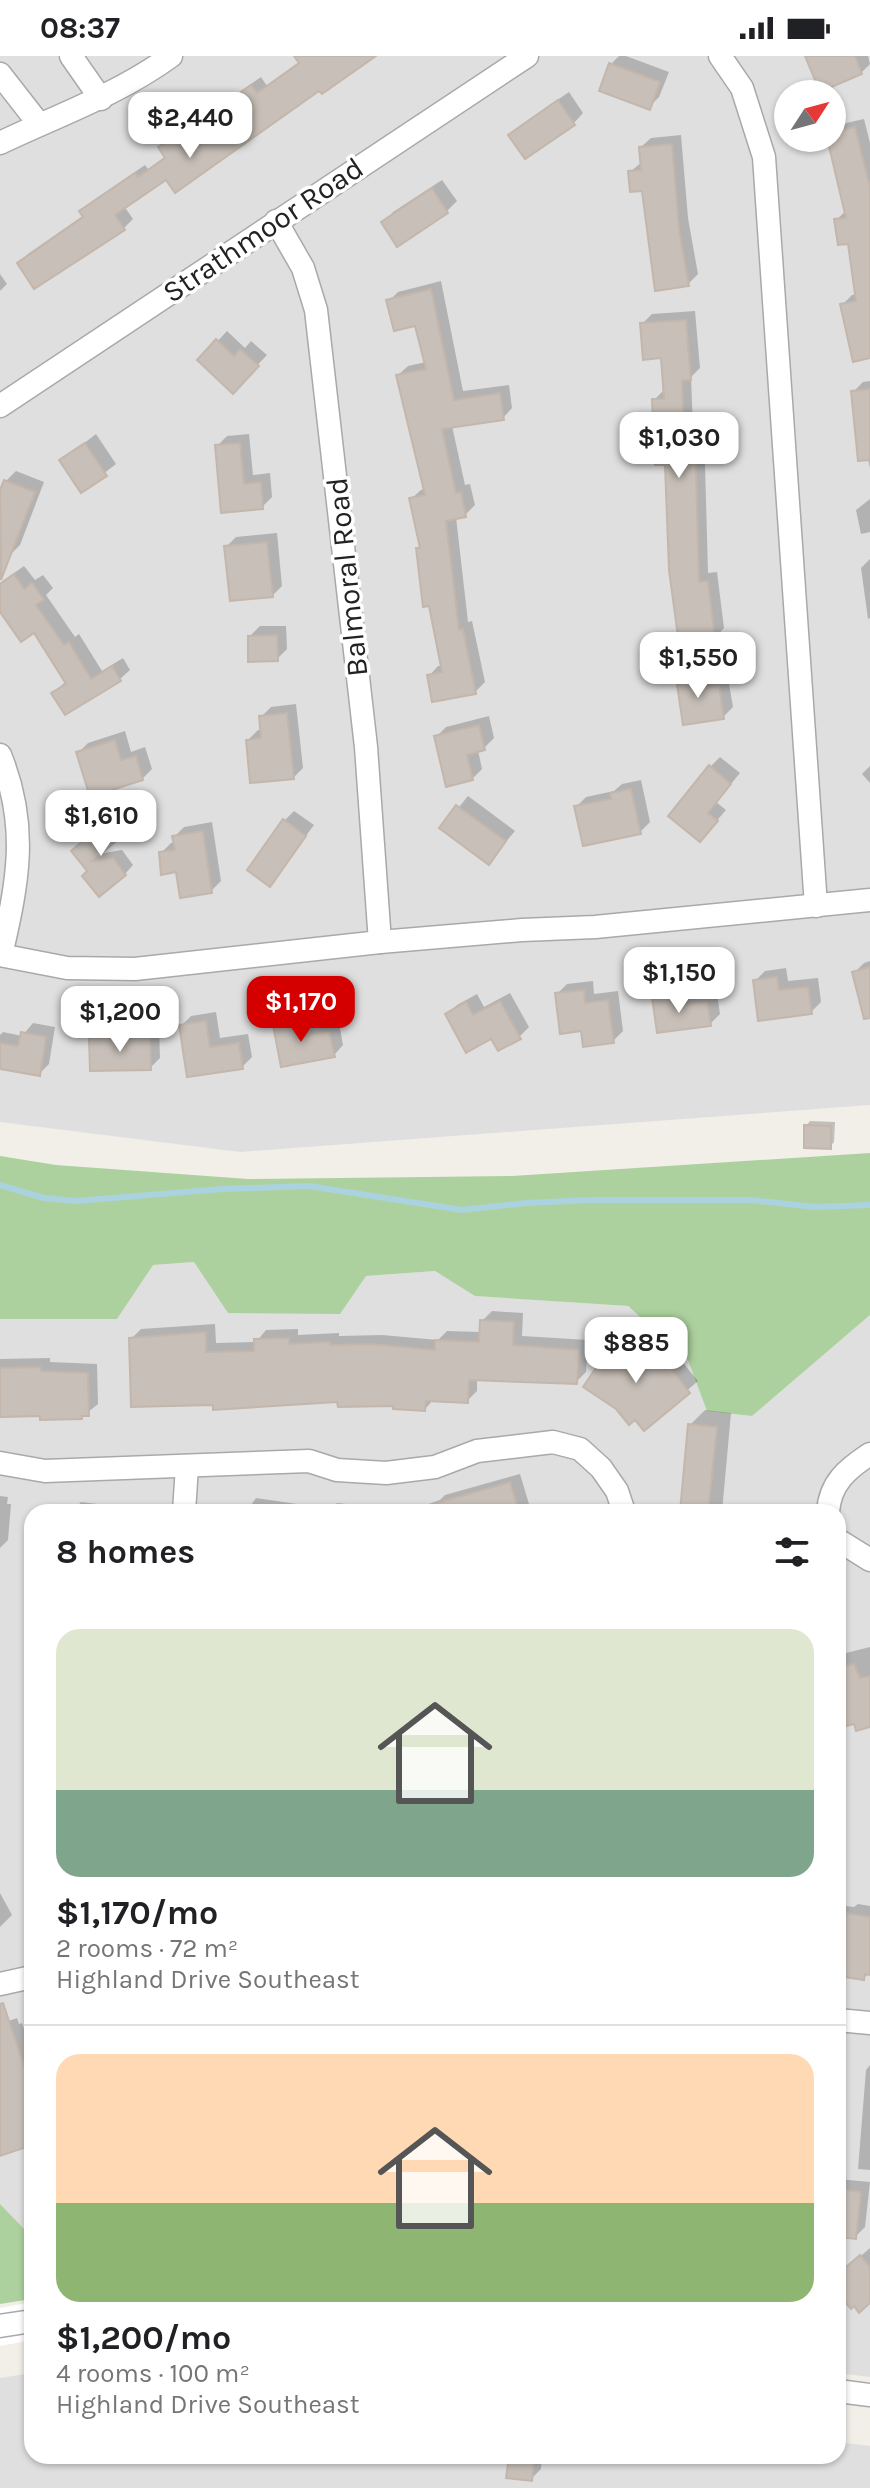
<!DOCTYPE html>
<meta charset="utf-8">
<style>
:root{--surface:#fff;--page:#f2f2f2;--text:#202124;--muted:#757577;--line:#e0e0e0;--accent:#d40000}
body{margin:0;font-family:Karla,sans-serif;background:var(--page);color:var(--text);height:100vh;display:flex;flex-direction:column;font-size:30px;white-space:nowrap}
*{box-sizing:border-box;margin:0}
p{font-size:26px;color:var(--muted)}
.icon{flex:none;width:44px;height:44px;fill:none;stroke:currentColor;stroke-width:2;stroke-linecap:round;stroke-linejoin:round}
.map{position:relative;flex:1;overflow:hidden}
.details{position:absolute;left:24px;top:1448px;width:822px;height:960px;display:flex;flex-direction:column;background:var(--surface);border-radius:24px;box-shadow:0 2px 6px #0004}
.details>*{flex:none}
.needle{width:52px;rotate:54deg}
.buttons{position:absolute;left:774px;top:24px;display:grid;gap:16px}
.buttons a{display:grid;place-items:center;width:72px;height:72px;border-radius:50%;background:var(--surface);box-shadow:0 2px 6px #0004;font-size:40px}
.price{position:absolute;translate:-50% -68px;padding:0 18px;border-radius:16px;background:#fff;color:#222;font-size:26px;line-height:52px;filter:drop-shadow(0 2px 4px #0008)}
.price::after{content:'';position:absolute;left:50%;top:48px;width:24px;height:18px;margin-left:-12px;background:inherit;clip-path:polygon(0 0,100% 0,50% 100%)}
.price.on{background:var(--accent);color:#fff}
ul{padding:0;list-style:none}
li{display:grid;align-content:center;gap:16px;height:424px;padding:0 32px}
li+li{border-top:2px solid var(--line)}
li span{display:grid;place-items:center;height:248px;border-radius:24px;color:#555}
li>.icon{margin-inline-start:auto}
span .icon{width:144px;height:144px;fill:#fffc;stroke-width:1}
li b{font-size:34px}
h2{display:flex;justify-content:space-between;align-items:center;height:96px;padding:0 32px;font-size:34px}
.status{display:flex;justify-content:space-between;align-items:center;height:56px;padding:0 40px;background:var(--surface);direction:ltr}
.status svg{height:22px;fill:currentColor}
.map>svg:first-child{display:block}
.residential{fill:#e0dfdf;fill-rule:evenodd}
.forest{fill:#add19e}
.pier{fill:#fff}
.shadow{fill:#0003}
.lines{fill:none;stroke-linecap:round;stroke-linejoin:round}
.stream{stroke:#aad3df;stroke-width:6}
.building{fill:#c7bfb8;stroke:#c4b6ab;stroke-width:2}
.minor-casing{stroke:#a9a9a9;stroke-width:25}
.minor{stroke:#fff;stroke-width:22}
.labels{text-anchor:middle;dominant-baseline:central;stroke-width:7;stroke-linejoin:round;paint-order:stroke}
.street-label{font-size:30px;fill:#222;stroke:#fff}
</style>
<div class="status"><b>08:37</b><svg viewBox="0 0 49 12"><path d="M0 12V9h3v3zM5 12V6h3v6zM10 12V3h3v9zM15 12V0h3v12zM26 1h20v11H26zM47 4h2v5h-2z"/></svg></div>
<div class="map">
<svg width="870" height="2432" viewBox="0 0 870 2432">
<rect width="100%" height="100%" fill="#f2efe9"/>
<g class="residential">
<path d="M 0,0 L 870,0 L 870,1049 L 240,1096 L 0,1066 ZM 788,38 L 832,38 L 832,82 L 788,82 Z"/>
<path d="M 194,1206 L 366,1220 L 435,1215 L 476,1240 L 628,1250 L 689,1304 L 707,1355 L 752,1360 L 870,1259 L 870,2321 L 838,2317 L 838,1456 L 32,1456 L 32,2181 L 0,2148 L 0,1263 L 117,1263 L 152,1209 Z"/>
<path d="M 32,2317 L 32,2400 L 838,2400 L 838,2386 L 870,2390 L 870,2432 L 0,2432 L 0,2322 Z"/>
</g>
<g class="forest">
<path d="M 870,1097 L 870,1259 L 752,1360 L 707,1355 L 688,1304 L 628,1250 L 475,1240 L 435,1215 L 366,1220 L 340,1258 L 228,1257 L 194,1206 L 153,1209 L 117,1263 L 0,1263 L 0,1100 L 56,1109 L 248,1123 L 512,1120 Z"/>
<path d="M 0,2148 L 32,2181 L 32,2243 L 0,2248 Z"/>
</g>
<path class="pier" d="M 32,2246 L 32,2284 L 0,2290 L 0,2252 Z"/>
<g class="shadow">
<path d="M 297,0 L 370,0 L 166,121 L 124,150 L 133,163 L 124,172 L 19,207 L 28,198 L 84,159 L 82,156 L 91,146 L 145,109 L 148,113 L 166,100 L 160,92 L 170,82 L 187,70 L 194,81 L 238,51 L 233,44 L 242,34 L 261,21 L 267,30 L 301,6 Z"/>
<path d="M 619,0 L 626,0 L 669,16 L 659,41 L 649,51 L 611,8 Z"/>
<path d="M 807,0 L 868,0 L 870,8 L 861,17 Z"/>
<path d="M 569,36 L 583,57 L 574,67 L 511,79 L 521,69 Z"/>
<path d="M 864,63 L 870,87 L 870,300 L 843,248 L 852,239 L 857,238 L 850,185 L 836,164 L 847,154 L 829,82 L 832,82 L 832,75 L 837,69 Z"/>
<path d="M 681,79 L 688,162 L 698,218 L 688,228 L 643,133 L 630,116 L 642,106 L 641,91 L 651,82 Z"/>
<path d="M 442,124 L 457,145 L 447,155 L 398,188 L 384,166 L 393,156 Z"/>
<path d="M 0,218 L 7,228 L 0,235 Z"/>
<path d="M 441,225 L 463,335 L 509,329 L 512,352 L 503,362 L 452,370 L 465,429 L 470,428 L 475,449 L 465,459 L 456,461 L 468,566 L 472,565 L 485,626 L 475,636 L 429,620 L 438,610 L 443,610 L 418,493 L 421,490 L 411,443 L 421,434 L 426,432 L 398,319 L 408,310 L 426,306 L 417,268 L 389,245 L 398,236 Z"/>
<path d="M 695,255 L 700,312 L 691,321 L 693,372 L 704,372 L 708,517 L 717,516 L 724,572 L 715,582 L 680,586 L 667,407 L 654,344 L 665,333 L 663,300 L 642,268 L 652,258 Z"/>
<path d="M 227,275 L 245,292 L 251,285 L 267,299 L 233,335 L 200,304 Z"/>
<path d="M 870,325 L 870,412 L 853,336 L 863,326 Z"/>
<path d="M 96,378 L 116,408 L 81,435 L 61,405 Z"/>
<path d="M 249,378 L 253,419 L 270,417 L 272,441 L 262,451 L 223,454 L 217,390 L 227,380 Z"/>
<path d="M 16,415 L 44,426 L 20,489 L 10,499 L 0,495 L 0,440 L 6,425 Z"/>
<path d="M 870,443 L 870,476 L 861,478 L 856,454 Z"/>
<path d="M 277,477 L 282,530 L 272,540 L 226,491 L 236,481 Z"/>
<path d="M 870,503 L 870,562 L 868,563 L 861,512 Z"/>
<path d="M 24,510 L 35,524 L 43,519 L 53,532 L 46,539 L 75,581 L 79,578 L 102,615 L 123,602 L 130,614 L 120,623 L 66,657 L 54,637 L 66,625 L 35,574 L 0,552 L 0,527 Z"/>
<path d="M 260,570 L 286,570 L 287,593 L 277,603 L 250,580 Z"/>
<path d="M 701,603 L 704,625 L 728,622 L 733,651 L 723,661 L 685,666 L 677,615 L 687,605 Z"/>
<path d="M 296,648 L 303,712 L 293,722 L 248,684 L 258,674 L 262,674 L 261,661 L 271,651 Z"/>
<path d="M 489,660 L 494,682 L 484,692 L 478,694 L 482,713 L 472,723 L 436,681 L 446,671 Z"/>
<path d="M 125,675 L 131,696 L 145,691 L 152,713 L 142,723 L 78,697 L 88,687 Z"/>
<path d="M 720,701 L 740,717 L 716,746 L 726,754 L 700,784 L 710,711 Z"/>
<path d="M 870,710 L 870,727 L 862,718 Z"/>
<path d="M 641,724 L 650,766 L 640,776 L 576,751 L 586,741 L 614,735 L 622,728 Z"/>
<path d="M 468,740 L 515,775 L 489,806 L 442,772 Z"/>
<path d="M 122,754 L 133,767 L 98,798 L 122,794 L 133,809 L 125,818 L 90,815 L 82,786 Z"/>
<path d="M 294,755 L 314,769 L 270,828 L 284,765 Z"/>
<path d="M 212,766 L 221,825 L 211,835 L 178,814 L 161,797 L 171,787 L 175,786 L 175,780 L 184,771 Z"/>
<path d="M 870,905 L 870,954 L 854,917 L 864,907 Z"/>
<path d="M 786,912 L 788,925 L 818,922 L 821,946 L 811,956 L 755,925 L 765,915 Z"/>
<path d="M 593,925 L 594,938 L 618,935 L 623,975 L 613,985 L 583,973 L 557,938 L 567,928 Z"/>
<path d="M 683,930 L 685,942 L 717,937 L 720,958 L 710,968 L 654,942 L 664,932 Z"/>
<path d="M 510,937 L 529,971 L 519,981 L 447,958 L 457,949 L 477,938 L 484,951 Z"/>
<path d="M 310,955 L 314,972 L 339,967 L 343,989 L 334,999 L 275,969 L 285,960 Z"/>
<path d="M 216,956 L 220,982 L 248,978 L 252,1001 L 242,1011 L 188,1019 L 181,970 L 191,960 Z"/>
<path d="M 33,967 L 55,971 L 49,1008 L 39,1018 L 0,1011 L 0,979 L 3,976 L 22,980 Z"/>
<path d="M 159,971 L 160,1002 L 150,1012 L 91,983 L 101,973 Z"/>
<path d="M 810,1065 L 835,1066 L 834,1086 L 830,1091 L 806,1070 Z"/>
<path d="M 492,1255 L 523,1257 L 522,1280 L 588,1284 L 586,1316 L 576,1326 L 477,1323 L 477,1335 L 467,1345 L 434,1343 L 425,1353 L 339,1344 L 214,1347 L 131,1283 L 141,1273 L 215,1268 L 216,1287 L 256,1286 L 266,1274 L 298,1273 L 298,1279 L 339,1277 L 339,1280 L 382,1279 L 438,1284 L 447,1275 L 481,1276 L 482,1265 Z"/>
<path d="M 628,1272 L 676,1304 L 679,1302 L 698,1325 L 644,1372 L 635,1362 L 586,1331 L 619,1282 Z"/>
<path d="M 50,1302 L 50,1306 L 97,1308 L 98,1348 L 82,1361 L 0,1357 L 0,1303 Z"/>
<path d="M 705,1354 L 731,1357 L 722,1456 L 682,1456 L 690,1369 Z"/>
<path d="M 520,1418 L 529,1448 L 521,1456 L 406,1456 L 440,1444 L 445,1439 Z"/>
<path d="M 0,1440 L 8,1441 L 7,1448 L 11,1448 L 8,1484 L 0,1492 Z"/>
<path d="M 256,1442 L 331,1453 L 337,1447 L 356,1449 L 355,1456 L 246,1456 Z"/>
<path d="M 81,1446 L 139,1453 L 139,1456 L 72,1456 Z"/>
<path d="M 870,1591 L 870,1663 L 838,1671 L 838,1599 Z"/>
<path d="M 0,1837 L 12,1859 L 0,1871 Z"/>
<path d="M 858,1848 L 870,1850 L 870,1917 L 863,1922 L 838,1918 L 838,1849 L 854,1851 Z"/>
<path d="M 17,1962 L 19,1968 L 22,1967 L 32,1996 L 32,2087 L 0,2087 L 0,1968 Z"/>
<path d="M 870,2009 L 870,2114 L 858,2113 L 866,2014 Z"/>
<path d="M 838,2123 L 870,2126 L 865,2171 L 855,2181 L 838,2179 Z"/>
<path d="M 870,2192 L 870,2245 L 838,2230 L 838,2220 Z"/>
<path d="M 471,2400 L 542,2400 L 541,2413 L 531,2423 L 510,2407 L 470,2403 Z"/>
</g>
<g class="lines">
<path class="stream" d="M 0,1129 L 44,1142 L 76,1145 L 223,1133 L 309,1130 L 462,1154 L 526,1147 L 590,1144 L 751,1144 L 815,1151 L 870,1149"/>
</g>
<g class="building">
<path d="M 294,0 L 376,0 L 322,38 L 319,35 L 175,137 L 166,124 L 115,159 L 125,174 L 34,233 L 17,207 L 83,161 L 79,155 L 135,117 L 138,121 L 165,102 L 158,91 L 177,78 L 184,89 L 236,53 L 230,44 L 251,29 L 257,37 L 299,7 Z"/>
<path d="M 805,0 L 855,0 L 862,18 L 820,36 Z"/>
<path d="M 609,7 L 660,26 L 650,54 L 599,35 Z"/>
<path d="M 558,44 L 575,69 L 525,103 L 508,79 Z"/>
<path d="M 855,71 L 870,131 L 870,302 L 853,306 L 840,248 L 856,245 L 848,188 L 838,189 L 834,163 L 846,162 L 827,82 L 832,82 L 832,77 Z"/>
<path d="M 672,88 L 679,173 L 689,230 L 655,235 L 642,135 L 630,136 L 628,115 L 641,114 L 639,91 Z"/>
<path d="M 432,132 L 448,157 L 397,191 L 381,166 Z"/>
<path d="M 431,233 L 454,344 L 500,337 L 504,364 L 442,373 L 456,437 L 461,436 L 466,461 L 446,465 L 459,574 L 463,573 L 476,638 L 432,646 L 427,619 L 442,616 L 429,550 L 423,551 L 416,492 L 420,492 L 409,442 L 425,439 L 396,319 L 426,313 L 415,270 L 394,275 L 386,244 Z"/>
<path d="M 686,264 L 691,324 L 682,325 L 684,381 L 695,381 L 699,526 L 708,525 L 715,584 L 679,588 L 669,514 L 665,409 L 655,409 L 652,343 L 664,343 L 661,302 L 643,304 L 640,267 Z"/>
<path d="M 216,283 L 234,300 L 240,293 L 259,310 L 233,338 L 197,304 Z"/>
<path d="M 870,333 L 870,404 L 858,405 L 851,335 Z"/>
<path d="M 85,387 L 107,420 L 81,437 L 59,404 Z"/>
<path d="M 240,387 L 244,428 L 261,426 L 263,453 L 221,457 L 215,389 Z"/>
<path d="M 4,424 L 35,436 L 1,524 L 0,434 Z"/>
<path d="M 267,486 L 273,541 L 230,545 L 224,490 Z"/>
<path d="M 14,518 L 24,533 L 32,527 L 44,544 L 36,549 L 64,589 L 69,586 L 91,623 L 112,610 L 121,625 L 65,659 L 51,637 L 66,628 L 34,577 L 21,586 L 0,556 L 0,528 Z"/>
<path d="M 277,579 L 278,605 L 248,606 L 248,580 Z"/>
<path d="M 691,612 L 695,634 L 719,630 L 724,663 L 683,669 L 675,615 Z"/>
<path d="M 287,657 L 294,723 L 250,727 L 246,684 L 261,682 L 259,660 Z"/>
<path d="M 479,669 L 485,694 L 467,699 L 473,724 L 446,731 L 434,680 Z"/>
<path d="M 115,684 L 121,704 L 136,700 L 143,724 L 90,741 L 76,696 Z"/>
<path d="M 709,709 L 731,728 L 708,757 L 718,765 L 700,786 L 668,760 Z"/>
<path d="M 631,733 L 641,778 L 583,790 L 574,750 L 611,743 L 610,737 Z"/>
<path d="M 456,749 L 506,785 L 489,809 L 439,772 Z"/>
<path d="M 112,761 L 126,777 L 92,805 L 113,802 L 126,819 L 99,841 L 82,820 L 87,815 L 71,795 Z"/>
<path d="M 283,763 L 306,780 L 270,831 L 247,814 Z"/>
<path d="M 203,775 L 212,837 L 180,842 L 176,816 L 161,819 L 159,796 L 175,794 L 172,780 Z"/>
<path d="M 870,911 L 870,962 L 864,963 L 852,916 Z"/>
<path d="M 777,921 L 779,934 L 808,931 L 812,958 L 758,965 L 753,924 Z"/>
<path d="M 584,934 L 585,947 L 608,944 L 614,987 L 583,991 L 581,975 L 560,978 L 555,937 Z"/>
<path d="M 674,938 L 675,951 L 707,946 L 711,970 L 657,977 L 652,941 Z"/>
<path d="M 500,945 L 521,983 L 498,995 L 491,983 L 466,997 L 445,958 L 466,946 L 473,959 Z"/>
<path d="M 301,963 L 304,980 L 329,976 L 335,1001 L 281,1011 L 273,969 Z"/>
<path d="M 206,965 L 210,991 L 239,987 L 243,1013 L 187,1021 L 179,969 Z"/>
<path d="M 21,976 L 46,981 L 40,1020 L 0,1013 L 0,987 L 18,990 Z"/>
<path d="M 150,980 L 151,1014 L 90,1015 L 89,982 Z"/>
<path d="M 804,1069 L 831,1070 L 831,1093 L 804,1092 Z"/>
<path d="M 480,1264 L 514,1266 L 513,1289 L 579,1294 L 577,1328 L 469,1324 L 468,1347 L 426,1345 L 425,1355 L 393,1353 L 393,1350 L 338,1351 L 337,1346 L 213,1354 L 213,1349 L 131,1351 L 129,1282 L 206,1276 L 206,1296 L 254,1295 L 254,1283 L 289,1282 L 289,1288 L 330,1286 L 330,1289 L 371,1288 L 435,1294 L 435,1284 L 479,1286 Z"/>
<path d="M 617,1281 L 665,1313 L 669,1310 L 690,1337 L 644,1375 L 635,1364 L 629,1369 L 616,1353 L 583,1331 Z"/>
<path d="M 40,1311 L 41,1315 L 88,1317 L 89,1360 L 82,1360 L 82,1363 L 40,1364 L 40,1360 L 0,1361 L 0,1312 Z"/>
<path d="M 688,1368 L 717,1371 L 708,1456 L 680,1456 Z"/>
<path d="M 510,1426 L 519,1456 L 425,1456 L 424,1451 Z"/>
<path d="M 854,1608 L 860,1622 L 870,1620 L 870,1671 L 856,1675 L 854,1668 L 838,1672 L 838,1612 Z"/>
<path d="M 846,1857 L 870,1861 L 870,1919 L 865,1918 L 864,1924 L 838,1920 Z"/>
<path d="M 3,1947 L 32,2034 L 32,2089 L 0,2100 L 0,1948 Z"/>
<path d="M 838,2133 L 861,2136 L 856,2183 L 838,2181 Z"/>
<path d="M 860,2199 L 870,2211 L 870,2247 L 859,2257 L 854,2250 L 851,2253 L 838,2238 L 838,2218 Z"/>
<path d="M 509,2400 L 534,2400 L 532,2425 L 506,2422 Z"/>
</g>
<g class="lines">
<defs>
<g id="minor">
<path d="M 71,0 L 101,43"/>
<path d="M 720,0 L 742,32 L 764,101 L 816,850"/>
<path d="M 0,18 L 39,68"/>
<path d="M 0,87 C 59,59 119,38 171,0"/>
<path d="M 276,165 L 303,212 L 316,254 L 366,691 L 380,886"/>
<path d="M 0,350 L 527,0"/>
<path d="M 0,699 C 29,770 18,826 1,899"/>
<path d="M 0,899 L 67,912 L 135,913 L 380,886 L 522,874 L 595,871 L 870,844"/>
<path d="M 0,1407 L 45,1415 L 309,1405 L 337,1414 L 386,1417 L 435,1411 L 477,1395 L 553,1386 L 580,1393 L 601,1412 L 617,1435 L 624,1456"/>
<path d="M 184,1456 L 187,1410"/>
<path d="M 828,1456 C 830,1427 847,1413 870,1398"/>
<path d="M 838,1484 L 870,1504"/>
<path d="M 0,1928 L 32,1921"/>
<path d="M 838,1964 L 870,1967"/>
<path d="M 0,2270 L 32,2265"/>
<path d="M 838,2335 L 870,2339"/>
</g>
</defs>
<use href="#minor" class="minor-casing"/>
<use href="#minor" class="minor"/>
</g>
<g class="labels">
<g class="street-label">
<text transform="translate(263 174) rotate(-34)">Strathmoor Road</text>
<text transform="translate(347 521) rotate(-96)">Balmoral Road</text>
</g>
</g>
</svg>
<div class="buttons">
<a><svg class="needle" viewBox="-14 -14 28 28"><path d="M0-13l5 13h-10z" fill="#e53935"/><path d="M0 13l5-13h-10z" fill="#757577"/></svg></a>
</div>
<b class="price" style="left:190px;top:104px">$2,440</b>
<b class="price" style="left:679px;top:424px">$1,030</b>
<b class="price" style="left:698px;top:644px">$1,550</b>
<b class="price" style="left:101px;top:802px">$1,610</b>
<b class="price" style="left:679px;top:959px">$1,150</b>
<b class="price on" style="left:301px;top:988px">$1,170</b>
<b class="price" style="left:120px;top:998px">$1,200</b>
<b class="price" style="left:636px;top:1329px">$885</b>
<section class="details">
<h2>8 homes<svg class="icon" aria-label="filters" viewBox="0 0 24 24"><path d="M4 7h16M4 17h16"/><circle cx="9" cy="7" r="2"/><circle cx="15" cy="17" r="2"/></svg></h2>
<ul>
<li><span style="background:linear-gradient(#dfe7d0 65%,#7fa58c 0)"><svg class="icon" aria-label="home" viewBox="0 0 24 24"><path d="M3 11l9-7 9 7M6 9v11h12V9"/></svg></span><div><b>$1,170/mo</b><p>2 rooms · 72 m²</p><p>Highland Drive Southeast</p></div></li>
<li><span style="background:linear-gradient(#ffd9b3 60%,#8fb573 0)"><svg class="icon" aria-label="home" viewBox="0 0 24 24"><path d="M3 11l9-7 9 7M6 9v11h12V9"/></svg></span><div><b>$1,200/mo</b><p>4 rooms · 100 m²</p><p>Highland Drive Southeast</p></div></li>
</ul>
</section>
</div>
